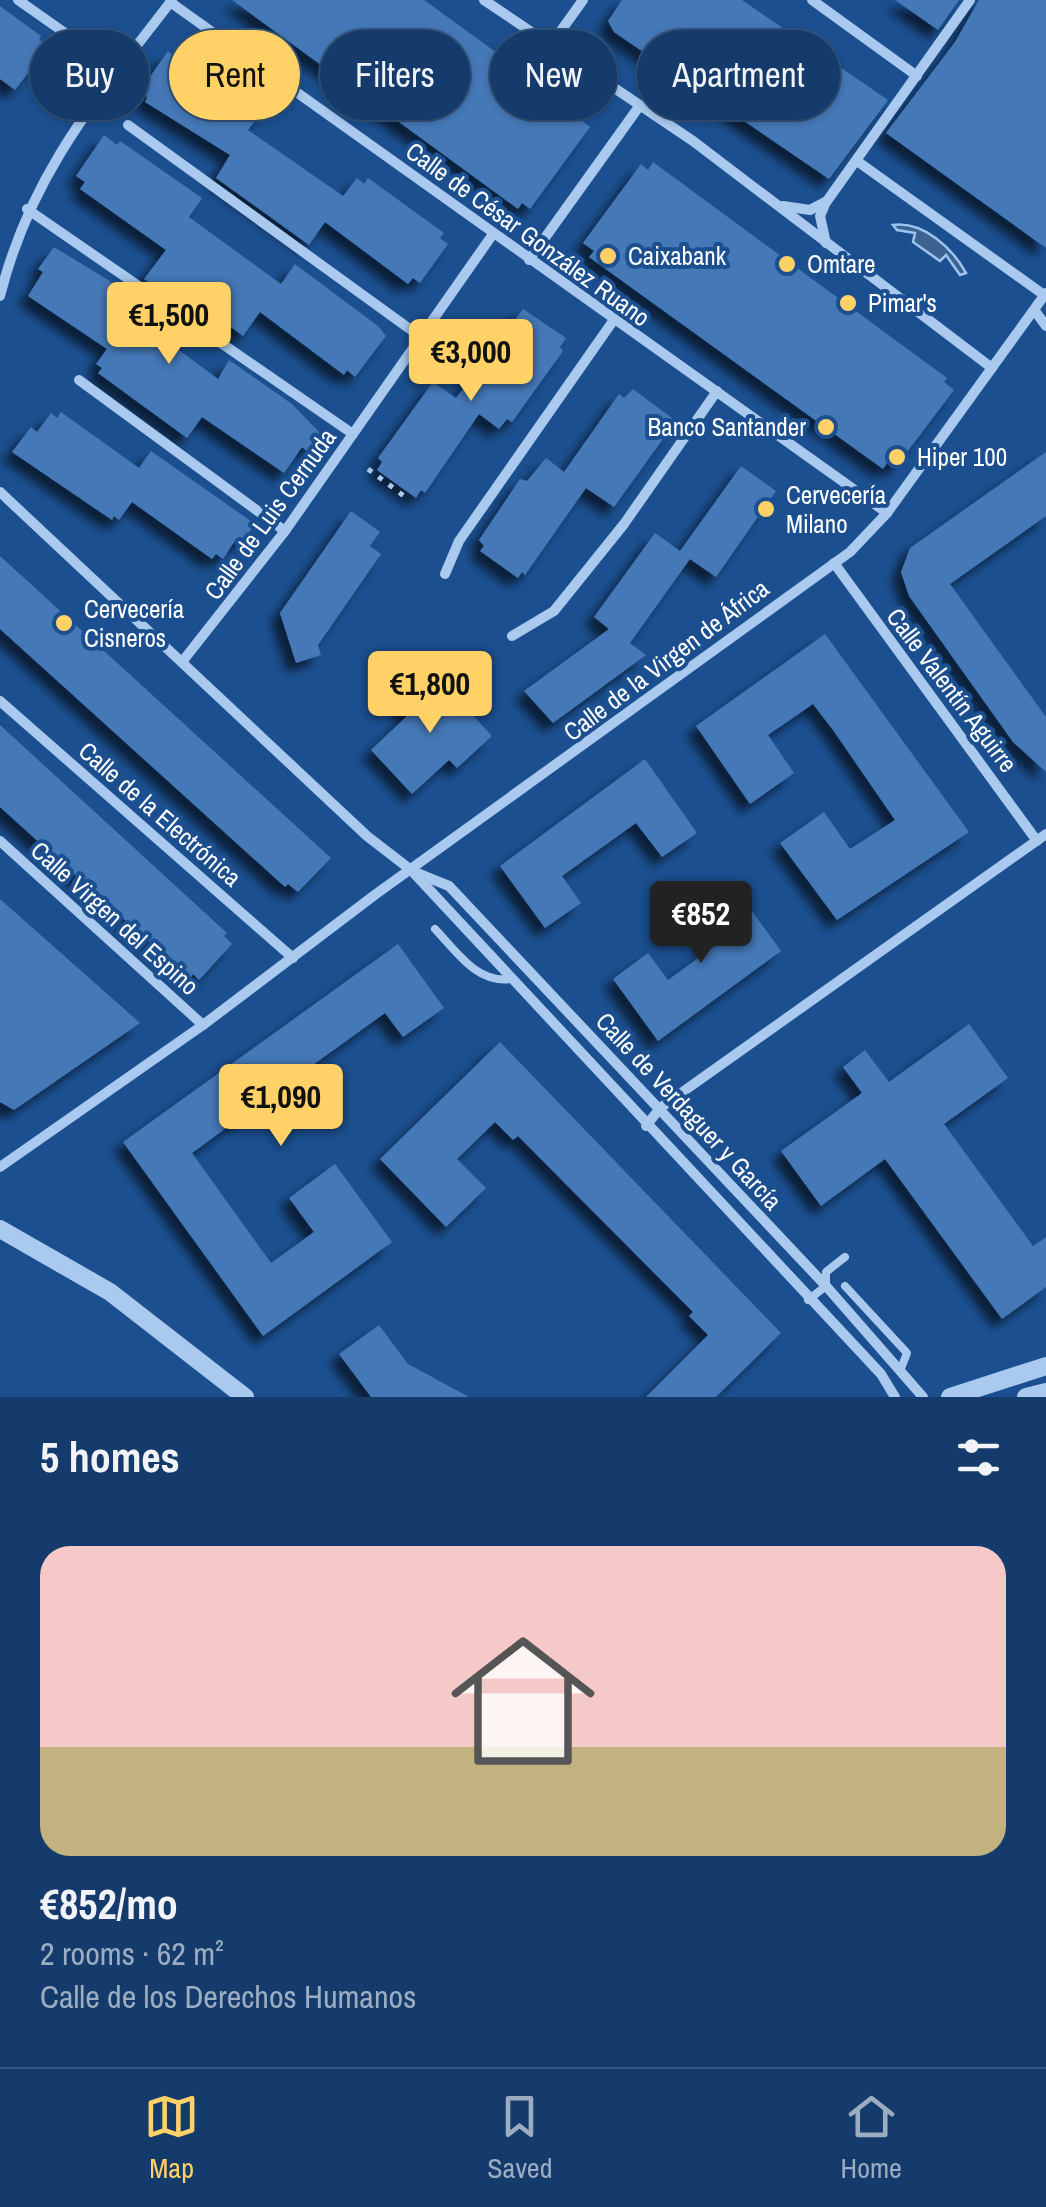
<!DOCTYPE html>
<meta charset="utf-8">
<style>
:root{--surface:#143b6b;--page:#1d4271;--text:#f1f3f6;--muted:#9dadc1;--line:#33557e;--accent:#ffd166}
body{margin:0;font-family:"Archivo Narrow",sans-serif;background:var(--page);color:var(--text);height:100vh;display:flex;flex-direction:column;font-size:38px;white-space:nowrap}
*{box-sizing:border-box;margin:0}
p{font-size:32px;color:var(--muted)}
.icon{flex:none;width:55px;height:55px;fill:none;stroke:currentColor;stroke-width:2;stroke-linecap:round;stroke-linejoin:round}
.map{position:relative;height:1397px;overflow:hidden}
.sheet{display:flex;flex-direction:column;background:var(--surface);flex:1}
.sheet>*{flex:none}
.hud{position:absolute;left:30px;top:30px;width:988px;height:90px;display:flex;gap:20px}
.price{position:absolute;translate:-50% -85px;padding:0 22px;border-radius:10px;background:var(--accent);color:#111;font-size:32px;line-height:65px;filter:drop-shadow(0 2px 5px #0008)}
.price::after{content:'';position:absolute;left:50%;top:60px;width:30px;height:22px;margin-left:-15px;background:inherit;clip-path:polygon(0 0,100% 0,50% 100%)}
.price.current{background:#222;color:#fff}
ul{padding:0;list-style:none}
li{display:grid;align-content:center;gap:20px;height:530px;padding:0 40px}
li+li{border-top:2px solid var(--line)}
li span{display:grid;place-items:center;height:310px;border-radius:30px;color:#555}
li>.icon{margin-inline-start:auto}
span .icon{width:180px;height:180px;fill:#fffc;stroke-width:1}
li b{font-size:42px}
h2{display:flex;justify-content:space-between;align-items:center;height:120px;padding:0 40px;font-size:42px}
.tag{padding:0 35px;border-radius:45px;background:var(--surface);box-shadow:0 2px 8px #0004,0 0 0 2px var(--line);font-size:35px;line-height:90px}
.tag.current{background:var(--accent);color:#111}
.menu{display:flex;justify-content:space-around;align-items:center;height:140px;border-top:2px solid var(--line);background:var(--surface);font-size:28px;color:var(--muted)}
.menu a{display:grid;justify-items:center;gap:5px}
.menu .current{color:var(--accent)}
.map>svg:first-child{display:block}
.water{fill:#3c6290;stroke:#9cc4f0;stroke-width:2.5}
.building{fill:#4478b7;filter:url(#shadow)}
.lines{fill:none;stroke-linecap:round;stroke-linejoin:round}
.path{stroke:#a9c9ee;stroke-width:5;stroke-dasharray:5 8;stroke-linecap:butt}
.service{stroke:#a9c9ee;stroke-width:8}
.minor{stroke:#a9c9ee;stroke-width:10}
.tertiary{stroke:#a9c9ee;stroke-width:18}
.poi-dot{fill:#ffd166;stroke:#1b4f8f;stroke-width:4}
.labels{text-anchor:middle;dominant-baseline:central;stroke-width:8;stroke-linejoin:round;paint-order:stroke}
.street-label{font-size:25px;fill:#fff;stroke:#1b4f8f}
.poi-label{font-size:25px;fill:#fff;stroke:#1b4f8f;text-anchor:start}
</style>
<div class="map">
<svg width="1046" height="1397" viewBox="0 0 1046 1397">
<defs>
<filter id="shadow"><feDropShadow dx="-9" dy="9" stdDeviation="5" flood-color="#0009"/></filter>
</defs>
<rect width="100%" height="100%" fill="#1b4f8f"/>
<path class="water" d="M 893,225 C 924,221 953,249 966,273 L 960,275 L 946,255 L 940,261 L 913,242 L 915,233 L 897,230 Z"/>
<g class="building">
<path d="M 232,0 L 424,0 L 584,116 L 581,120 L 590,127 L 530,209 L 522,203 L 518,209 Z"/>
<path d="M 622,0 L 742,0 L 888,100 L 829,179 L 614,32 L 608,21 Z"/>
<path d="M 895,0 L 959,0 L 938,30 Z"/>
<path d="M 979,0 L 1046,0 L 1046,248 L 886,133 L 955,42 Z"/>
<path d="M 0,6 L 41,36 L 39,39 L 48,47 L 15,90 L 0,79 Z"/>
<path d="M 168,51 L 176,58 L 180,52 L 258,102 L 256,105 L 263,110 L 248,130 L 343,196 L 357,178 L 364,184 L 368,178 L 444,233 L 440,238 L 448,244 L 420,283 L 413,278 L 408,284 L 325,222 L 309,245 L 216,178 L 230,155 L 145,102 L 147,97 L 140,91 Z"/>
<path d="M 104,135 L 117,145 L 120,141 L 202,198 L 189,217 L 281,284 L 295,264 L 378,326 L 386,336 L 355,377 L 347,370 L 344,375 L 260,312 L 243,336 L 172,284 L 165,293 L 144,279 L 166,250 L 80,189 L 85,182 L 76,176 Z"/>
<path d="M 653,162 L 947,378 L 944,382 L 954,390 L 895,468 L 887,463 L 883,469 L 589,257 L 594,251 L 583,243 L 641,164 L 648,170 Z"/>
<path d="M 54,247 L 154,308 L 143,323 L 218,379 L 229,360 L 292,404 L 320,433 L 307,451 L 302,447 L 284,473 L 202,417 L 187,438 L 98,373 L 102,368 L 96,364 L 107,349 L 28,296 L 43,272 L 38,269 Z"/>
<path d="M 523,309 L 566,338 L 560,347 L 563,351 L 512,422 L 507,419 L 499,429 L 479,414 L 425,493 L 421,490 L 416,498 L 377,470 L 382,462 L 378,458 L 433,382 L 456,398 Z"/>
<path d="M 633,389 L 676,421 L 614,507 L 586,488 L 525,575 L 522,572 L 518,578 L 480,551 L 484,546 L 479,540 L 520,479 L 527,481 L 546,458 L 564,472 L 619,394 L 624,398 Z"/>
<path d="M 61,412 L 139,468 L 151,451 L 255,524 L 242,543 L 236,539 L 223,559 L 216,554 L 212,559 L 132,502 L 119,520 L 114,516 L 112,520 L 12,452 L 31,427 L 37,432 L 51,413 L 57,418 Z"/>
<path d="M 1046,452 L 1046,516 L 950,584 L 1046,717 L 1046,772 L 1013,742 L 909,596 L 901,572 L 910,548 Z"/>
<path d="M 741,466 L 776,491 L 716,577 L 690,559 L 630,643 L 646,655 L 553,723 L 524,691 L 609,629 L 594,617 L 655,533 L 680,551 Z"/>
<path d="M 351,511 L 380,532 L 370,546 L 381,554 L 318,645 L 321,655 L 296,663 L 280,613 Z"/>
<path d="M 0,556 L 331,858 L 298,892 L 288,884 L 285,887 L 0,629 Z"/>
<path d="M 825,634 L 969,832 L 837,920 L 780,843 L 824,812 L 850,849 L 895,820 L 833,730 L 813,704 L 768,735 L 794,773 L 750,804 L 696,726 Z"/>
<path d="M 435,674 L 492,736 L 457,768 L 449,760 L 412,794 L 371,750 L 408,715 L 400,706 Z"/>
<path d="M 0,725 L 227,933 L 224,936 L 232,944 L 199,980 L 193,974 L 190,979 L 0,807 Z"/>
<path d="M 645,759 L 697,833 L 662,857 L 636,823 L 562,876 L 581,903 L 545,928 L 500,866 Z"/>
<path d="M 730,881 L 781,951 L 658,1041 L 613,979 L 648,953 L 668,980 L 720,942 L 694,907 Z"/>
<path d="M 0,899 L 140,1023 L 14,1110 L 0,1102 Z"/>
<path d="M 398,944 L 444,1008 L 403,1037 L 385,1013 L 299,1075 L 294,1070 L 278,1084 L 281,1088 L 192,1153 L 271,1263 L 314,1232 L 289,1198 L 335,1164 L 392,1242 L 263,1336 L 123,1142 Z"/>
<path d="M 969,1024 L 1008,1078 L 944,1124 L 1033,1246 L 1046,1237 L 1046,1287 L 1002,1319 L 885,1159 L 821,1206 L 781,1151 L 862,1093 L 843,1067 L 865,1050 L 889,1082 Z"/>
<path d="M 500,1042 L 781,1333 L 716,1397 L 646,1397 L 708,1335 L 689,1316 L 693,1312 L 518,1136 L 513,1140 L 495,1122 L 457,1159 L 486,1188 L 446,1227 L 380,1159 Z"/>
<path d="M 379,1325 L 408,1364 L 469,1397 L 371,1397 L 339,1354 Z"/>
</g>
<g class="lines">
<path class="path" d="M 368,469 L 408,499"/>
<g class="service">
<path d="M 435,929 C 457,952 477,984 511,979"/>
<path d="M 845,1286 L 907,1353 L 900,1371"/>
<path d="M 808,1300 L 826,1286 L 826,1272 L 845,1257"/>
</g>
<g class="minor">
<path d="M 18,0 L 102,59 L 123,64"/>
<path d="M 484,0 L 693,141 L 992,368"/>
<path d="M 812,0 L 917,76"/>
<path d="M 170,2 L 887,513"/>
<path d="M 550,46 L 583,0"/>
<path d="M 128,125 L 418,335"/>
<path d="M 857,161 L 1044,295"/>
<path d="M 783,206 L 810,210 L 827,201 L 970,0"/>
<path d="M 27,209 L 353,434"/>
<path d="M 826,243 L 820,216 L 826,202"/>
<path d="M 529,260 L 638,108"/>
<path d="M 0,296 C 31,173 97,98 172,0"/>
<path d="M 1035,311 L 1046,326"/>
<path d="M 79,380 L 285,531"/>
<path d="M 0,492 L 367,836 L 411,870 L 881,1374 L 895,1397"/>
<path d="M 834,563 L 1037,841"/>
<path d="M 445,574 L 459,541 L 613,321"/>
<path d="M 512,636 L 554,611 L 624,524 L 717,391"/>
<path d="M 182,662 L 285,531 L 493,234"/>
<path d="M 0,701 L 293,958"/>
<path d="M 0,841 L 203,1025"/>
<path d="M 417,873 L 449,886 L 826,1286 L 923,1397"/>
<path d="M 646,1126 L 660,1108 L 1046,834"/>
<path d="M 0,1167 L 203,1025 L 376,894 L 850,552 L 887,513 L 1046,293"/>
</g>
<g class="tertiary">
<path d="M 0,1229 L 110,1292 L 245,1397"/>
<path d="M 950,1397 L 1046,1366"/>
<path d="M 1026,1397 L 1046,1392"/>
</g>
</g>
<g class="poi-dot">
<circle cx="608" cy="256" r="10"/>
<circle cx="787" cy="264" r="10"/>
<circle cx="848" cy="303" r="10"/>
<circle cx="826" cy="427" r="10"/>
<circle cx="897" cy="457" r="10"/>
<circle cx="766" cy="509" r="10"/>
<circle cx="64" cy="623" r="10"/>
</g>
<g class="labels">
<g class="street-label">
<text transform="translate(528 234) rotate(36)">Calle de César González Ruano</text>
<text transform="translate(270 514) rotate(-54)">Calle de Luis Cernuda</text>
<text transform="translate(666 660) rotate(-37)">Calle de la Virgen de África</text>
<text transform="translate(952 690) rotate(53)">Calle Valentín Aguirre</text>
<text transform="translate(160 814) rotate(41)">Calle de la Electrónica</text>
<text transform="translate(115 918) rotate(42)">Calle Virgen del Espino</text>
<text transform="translate(689 1111) rotate(47)">Calle de Verdaguer y García</text>
</g>
<g class="poi-label">
<text x="628" y="256">Caixabank</text>
<text x="807" y="264">Omtare</text>
<text x="868" y="303">Pimar's</text>
<text x="806" y="427" text-anchor="end">Banco Santander</text>
<text x="917" y="457">Hiper 100</text>
<text x="786" y="495">Cervecería<tspan x="786" dy="29">Milano</tspan></text>
<text x="84" y="609">Cervecería<tspan x="84" dy="29">Cisneros</tspan></text>
</g>
</g>
</svg>
<b class="price" style="left:169px;top:367px">€1,500</b>
<b class="price" style="left:471px;top:404px">€3,000</b>
<b class="price" style="left:430px;top:736px">€1,800</b>
<b class="price current" style="left:701px;top:966px">€852</b>
<b class="price" style="left:281px;top:1149px">€1,090</b>
<div class="hud">
<a class="tag">Buy</a>
<a class="tag current">Rent</a>
<a class="tag">Filters</a>
<a class="tag">New</a>
<a class="tag">Apartment</a>
</div>
</div>
<section class="sheet">
<h2>5 homes<svg class="icon" aria-label="filters" viewBox="0 0 24 24"><path d="M4 7h16M4 17h16"/><circle cx="9" cy="7" r="2"/><circle cx="15" cy="17" r="2"/></svg></h2>
<ul>
<li><span style="background:linear-gradient(#f6c9c9 65%,#c2b280 0)"><svg class="icon" aria-label="home" viewBox="0 0 24 24"><path d="M3 11l9-7 9 7M6 9v11h12V9"/></svg></span><div><b>€852/mo</b><p>2 rooms · 62 m²</p><p>Calle de los Derechos Humanos</p></div></li>
</ul>
</section>
<nav class="menu">
<a class="current"><svg class="icon" aria-label="map" viewBox="0 0 24 24"><path d="M3 6l6-2 6 2 6-2v14l-6 2-6-2-6 2zM9 4v14M15 6v14"/></svg>Map</a>
<a><svg class="icon" aria-label="saved" viewBox="0 0 24 24"><path d="M7 4h10v16l-5-4-5 4z"/></svg>Saved</a>
<a><svg class="icon" aria-label="home" viewBox="0 0 24 24"><path d="M3 11l9-7 9 7M6 9v11h12V9"/></svg>Home</a>
</nav>
